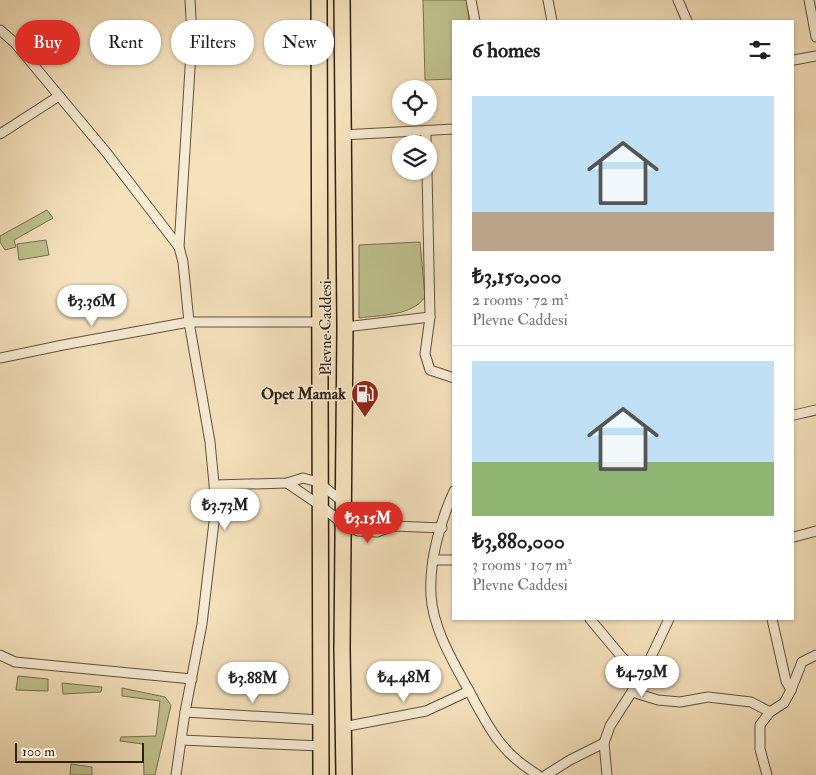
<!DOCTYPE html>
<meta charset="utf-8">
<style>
:root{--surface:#fff;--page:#f6f6f6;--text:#202124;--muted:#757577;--line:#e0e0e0;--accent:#d93025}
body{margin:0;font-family:"IM FELL Double Pica",serif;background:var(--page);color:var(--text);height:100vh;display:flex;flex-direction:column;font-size:19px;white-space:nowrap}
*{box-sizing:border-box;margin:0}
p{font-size:16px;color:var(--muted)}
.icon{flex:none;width:28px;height:28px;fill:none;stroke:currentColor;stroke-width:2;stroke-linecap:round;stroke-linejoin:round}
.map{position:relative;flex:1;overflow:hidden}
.details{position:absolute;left:452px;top:20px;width:342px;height:600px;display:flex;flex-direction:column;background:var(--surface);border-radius:0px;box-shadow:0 1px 4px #0004}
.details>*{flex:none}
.top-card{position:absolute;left:15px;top:20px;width:362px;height:45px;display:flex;gap:10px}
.controls{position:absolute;left:392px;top:80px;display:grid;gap:10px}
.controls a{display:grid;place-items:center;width:45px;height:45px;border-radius:50%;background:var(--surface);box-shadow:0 1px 4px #0004;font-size:25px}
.scale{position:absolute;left:15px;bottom:12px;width:129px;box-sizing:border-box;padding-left:5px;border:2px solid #301f14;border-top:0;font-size:14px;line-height:18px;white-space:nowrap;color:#301f14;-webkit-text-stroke:4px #f8ecd4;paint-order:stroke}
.price{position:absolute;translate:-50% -42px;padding:0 11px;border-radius:18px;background:#fff;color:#222;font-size:16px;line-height:32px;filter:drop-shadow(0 1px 2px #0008)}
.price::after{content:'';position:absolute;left:50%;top:30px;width:15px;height:11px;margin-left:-8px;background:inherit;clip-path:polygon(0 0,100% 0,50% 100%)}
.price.on{background:var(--accent);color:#fff}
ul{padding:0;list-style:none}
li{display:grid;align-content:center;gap:10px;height:265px;padding:0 20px}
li+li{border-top:1px solid var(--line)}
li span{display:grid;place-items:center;height:155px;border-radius:0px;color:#555}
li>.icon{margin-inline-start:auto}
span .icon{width:90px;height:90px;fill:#fffc;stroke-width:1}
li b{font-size:21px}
h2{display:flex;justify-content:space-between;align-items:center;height:60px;padding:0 20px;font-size:21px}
.tag{padding:0 18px;border-radius:22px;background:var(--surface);box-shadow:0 1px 4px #0004;font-size:18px;line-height:45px}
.tag.on{background:var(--accent);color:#fff}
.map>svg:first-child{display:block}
.green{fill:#bfc28f;stroke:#787052}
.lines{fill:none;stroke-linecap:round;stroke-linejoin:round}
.minor-casing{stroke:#61503e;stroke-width:11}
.primary-casing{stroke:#301f14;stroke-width:18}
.minor{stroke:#f8ecd4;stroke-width:9}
.primary{stroke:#f5e2bd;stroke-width:15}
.labels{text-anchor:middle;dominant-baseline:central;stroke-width:4;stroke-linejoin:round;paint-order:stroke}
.street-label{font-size:16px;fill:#301f14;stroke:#f8ecd4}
.poi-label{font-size:16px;font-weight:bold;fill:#301f14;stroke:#f8ecd4;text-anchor:end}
</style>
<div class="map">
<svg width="816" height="775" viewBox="0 0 816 775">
<rect width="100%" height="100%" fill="#f5e2bd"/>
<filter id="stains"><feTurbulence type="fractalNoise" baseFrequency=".004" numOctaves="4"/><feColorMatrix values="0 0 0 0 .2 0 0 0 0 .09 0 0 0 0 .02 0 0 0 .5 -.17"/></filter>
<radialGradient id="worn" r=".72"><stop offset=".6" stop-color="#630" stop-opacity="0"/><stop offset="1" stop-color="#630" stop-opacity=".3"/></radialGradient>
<g class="green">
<path d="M 423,0 L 467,0 L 469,21 L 454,21 L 454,79 L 425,80 Z"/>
<path d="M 47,210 L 53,218 L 14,240 L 16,247 L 5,250 L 0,242 L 0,236 Z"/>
<path d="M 46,240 L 49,255 L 19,260 L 17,244 Z"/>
<path d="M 420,242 L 425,297 C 412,316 381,315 359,318 L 359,245 Z"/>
<path d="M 18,676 L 48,679 L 48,691 L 16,690 Z"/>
<path d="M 62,683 L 102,687 L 101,692 L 63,694 Z"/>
<path d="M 122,688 L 165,697 L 171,705 L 155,775 L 144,775 L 143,744 L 120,741 L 121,737 L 156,736 L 160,701 L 122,696 Z"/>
<path d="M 71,764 L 92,767 L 92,775 L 70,775 Z"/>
</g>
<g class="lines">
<defs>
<g id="minor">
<path d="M 471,0 L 475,21"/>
<path d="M 548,0 L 552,21"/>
<path d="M 678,0 L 687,21"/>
<path d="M 809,0 L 816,37"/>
<path d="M 0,30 L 15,43 L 106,152 L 179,247"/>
<path d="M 794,60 L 816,56"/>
<path d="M 426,131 L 426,144"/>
<path d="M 0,134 L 59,96"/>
<path d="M 342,135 L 454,129"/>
<path d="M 427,171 L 430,317 L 425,354 L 430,370 L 454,378"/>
<path d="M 345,327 L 430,317"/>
<path d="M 0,358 L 63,345 L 189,322 L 320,322"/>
<path d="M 794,415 L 816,410"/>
<path d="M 287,483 L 321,506 L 343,524 L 358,531 L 377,532 L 394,526 L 442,528"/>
<path d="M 215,485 L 287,483 L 303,478 L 318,482 L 358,514 L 381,519 L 394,526"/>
<path d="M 454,491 C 440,522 429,561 431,595 C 433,633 459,671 476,704 C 484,718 492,734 503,746 C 513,758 525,767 538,775"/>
<path d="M 794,537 L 816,531"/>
<path d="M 433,560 L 454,560"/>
<path d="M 590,619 L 621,656 L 642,676"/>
<path d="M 772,619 L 786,681 L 791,690"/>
<path d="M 0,655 L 15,662 L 192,679"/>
<path d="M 632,692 L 658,700 L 680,702 L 708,697 L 751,702 L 770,712"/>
<path d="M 185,712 L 321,720"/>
<path d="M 343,727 L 426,711 L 469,691"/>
<path d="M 181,740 L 321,746"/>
<path d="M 176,775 L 185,712 L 202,624 L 216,505 L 210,442 L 189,322 L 183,262 L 179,247 L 192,36 L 190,0"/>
<path d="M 546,775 L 570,760 L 604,743"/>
<path d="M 607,775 L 604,743 L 610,726 L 642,676 L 669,619"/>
<path d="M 767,775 L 760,749 L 760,725 L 770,712 L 784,703 L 791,690 L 802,662 L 816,655"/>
</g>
<g id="primary">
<path d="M 319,0 L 321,775"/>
<path d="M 342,0 L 345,327 L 342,648 L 344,775"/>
</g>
</defs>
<use href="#minor" class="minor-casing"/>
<use href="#primary" class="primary-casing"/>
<use href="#minor" class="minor"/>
<use href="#primary" class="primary"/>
</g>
<defs>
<symbol id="fuel-pin" viewBox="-11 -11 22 30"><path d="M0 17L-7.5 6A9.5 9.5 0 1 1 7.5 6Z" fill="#8f2418" stroke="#f8ecd4"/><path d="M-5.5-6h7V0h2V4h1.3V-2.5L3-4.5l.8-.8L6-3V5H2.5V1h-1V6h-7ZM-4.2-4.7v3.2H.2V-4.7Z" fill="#fff"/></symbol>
</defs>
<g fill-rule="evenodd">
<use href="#fuel-pin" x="349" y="378" width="32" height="43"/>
</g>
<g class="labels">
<g class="street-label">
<text transform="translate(326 328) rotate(-90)">Plevne Caddesi</text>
</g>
<g class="poi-label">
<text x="346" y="394">Opet Mamak</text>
</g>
</g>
<rect width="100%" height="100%" filter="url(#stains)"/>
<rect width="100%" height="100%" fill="url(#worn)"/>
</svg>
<div class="controls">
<a><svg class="icon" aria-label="locate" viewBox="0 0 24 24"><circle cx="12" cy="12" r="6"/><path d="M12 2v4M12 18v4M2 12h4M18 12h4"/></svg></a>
<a><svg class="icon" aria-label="layers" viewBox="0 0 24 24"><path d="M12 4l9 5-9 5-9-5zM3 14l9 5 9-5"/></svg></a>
</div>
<div class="scale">100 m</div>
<b class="price" style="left:92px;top:327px">₺3.36M</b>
<b class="price" style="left:225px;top:531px">₺3.73M</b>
<b class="price on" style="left:368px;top:544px">₺3.15M</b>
<b class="price" style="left:642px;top:698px">₺4.79M</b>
<b class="price" style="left:404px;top:703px">₺4.48M</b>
<b class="price" style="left:253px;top:704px">₺3.88M</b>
<div class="top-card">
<a class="tag on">Buy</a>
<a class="tag">Rent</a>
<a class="tag">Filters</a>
<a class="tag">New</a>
</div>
<section class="details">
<h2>6 homes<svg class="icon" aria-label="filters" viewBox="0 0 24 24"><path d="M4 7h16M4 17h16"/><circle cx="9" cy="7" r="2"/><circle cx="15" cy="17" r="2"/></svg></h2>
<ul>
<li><span style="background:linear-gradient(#bfe0f5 75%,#b9a48a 0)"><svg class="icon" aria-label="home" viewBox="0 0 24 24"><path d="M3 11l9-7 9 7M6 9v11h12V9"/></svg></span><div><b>₺3,150,000</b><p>2 rooms · 72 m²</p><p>Plevne Caddesi</p></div></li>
<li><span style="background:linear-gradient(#bfe0f5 65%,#8fb573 0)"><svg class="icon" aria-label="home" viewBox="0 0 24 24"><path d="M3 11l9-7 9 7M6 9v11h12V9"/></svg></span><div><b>₺3,880,000</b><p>3 rooms · 107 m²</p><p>Plevne Caddesi</p></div></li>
</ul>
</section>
</div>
